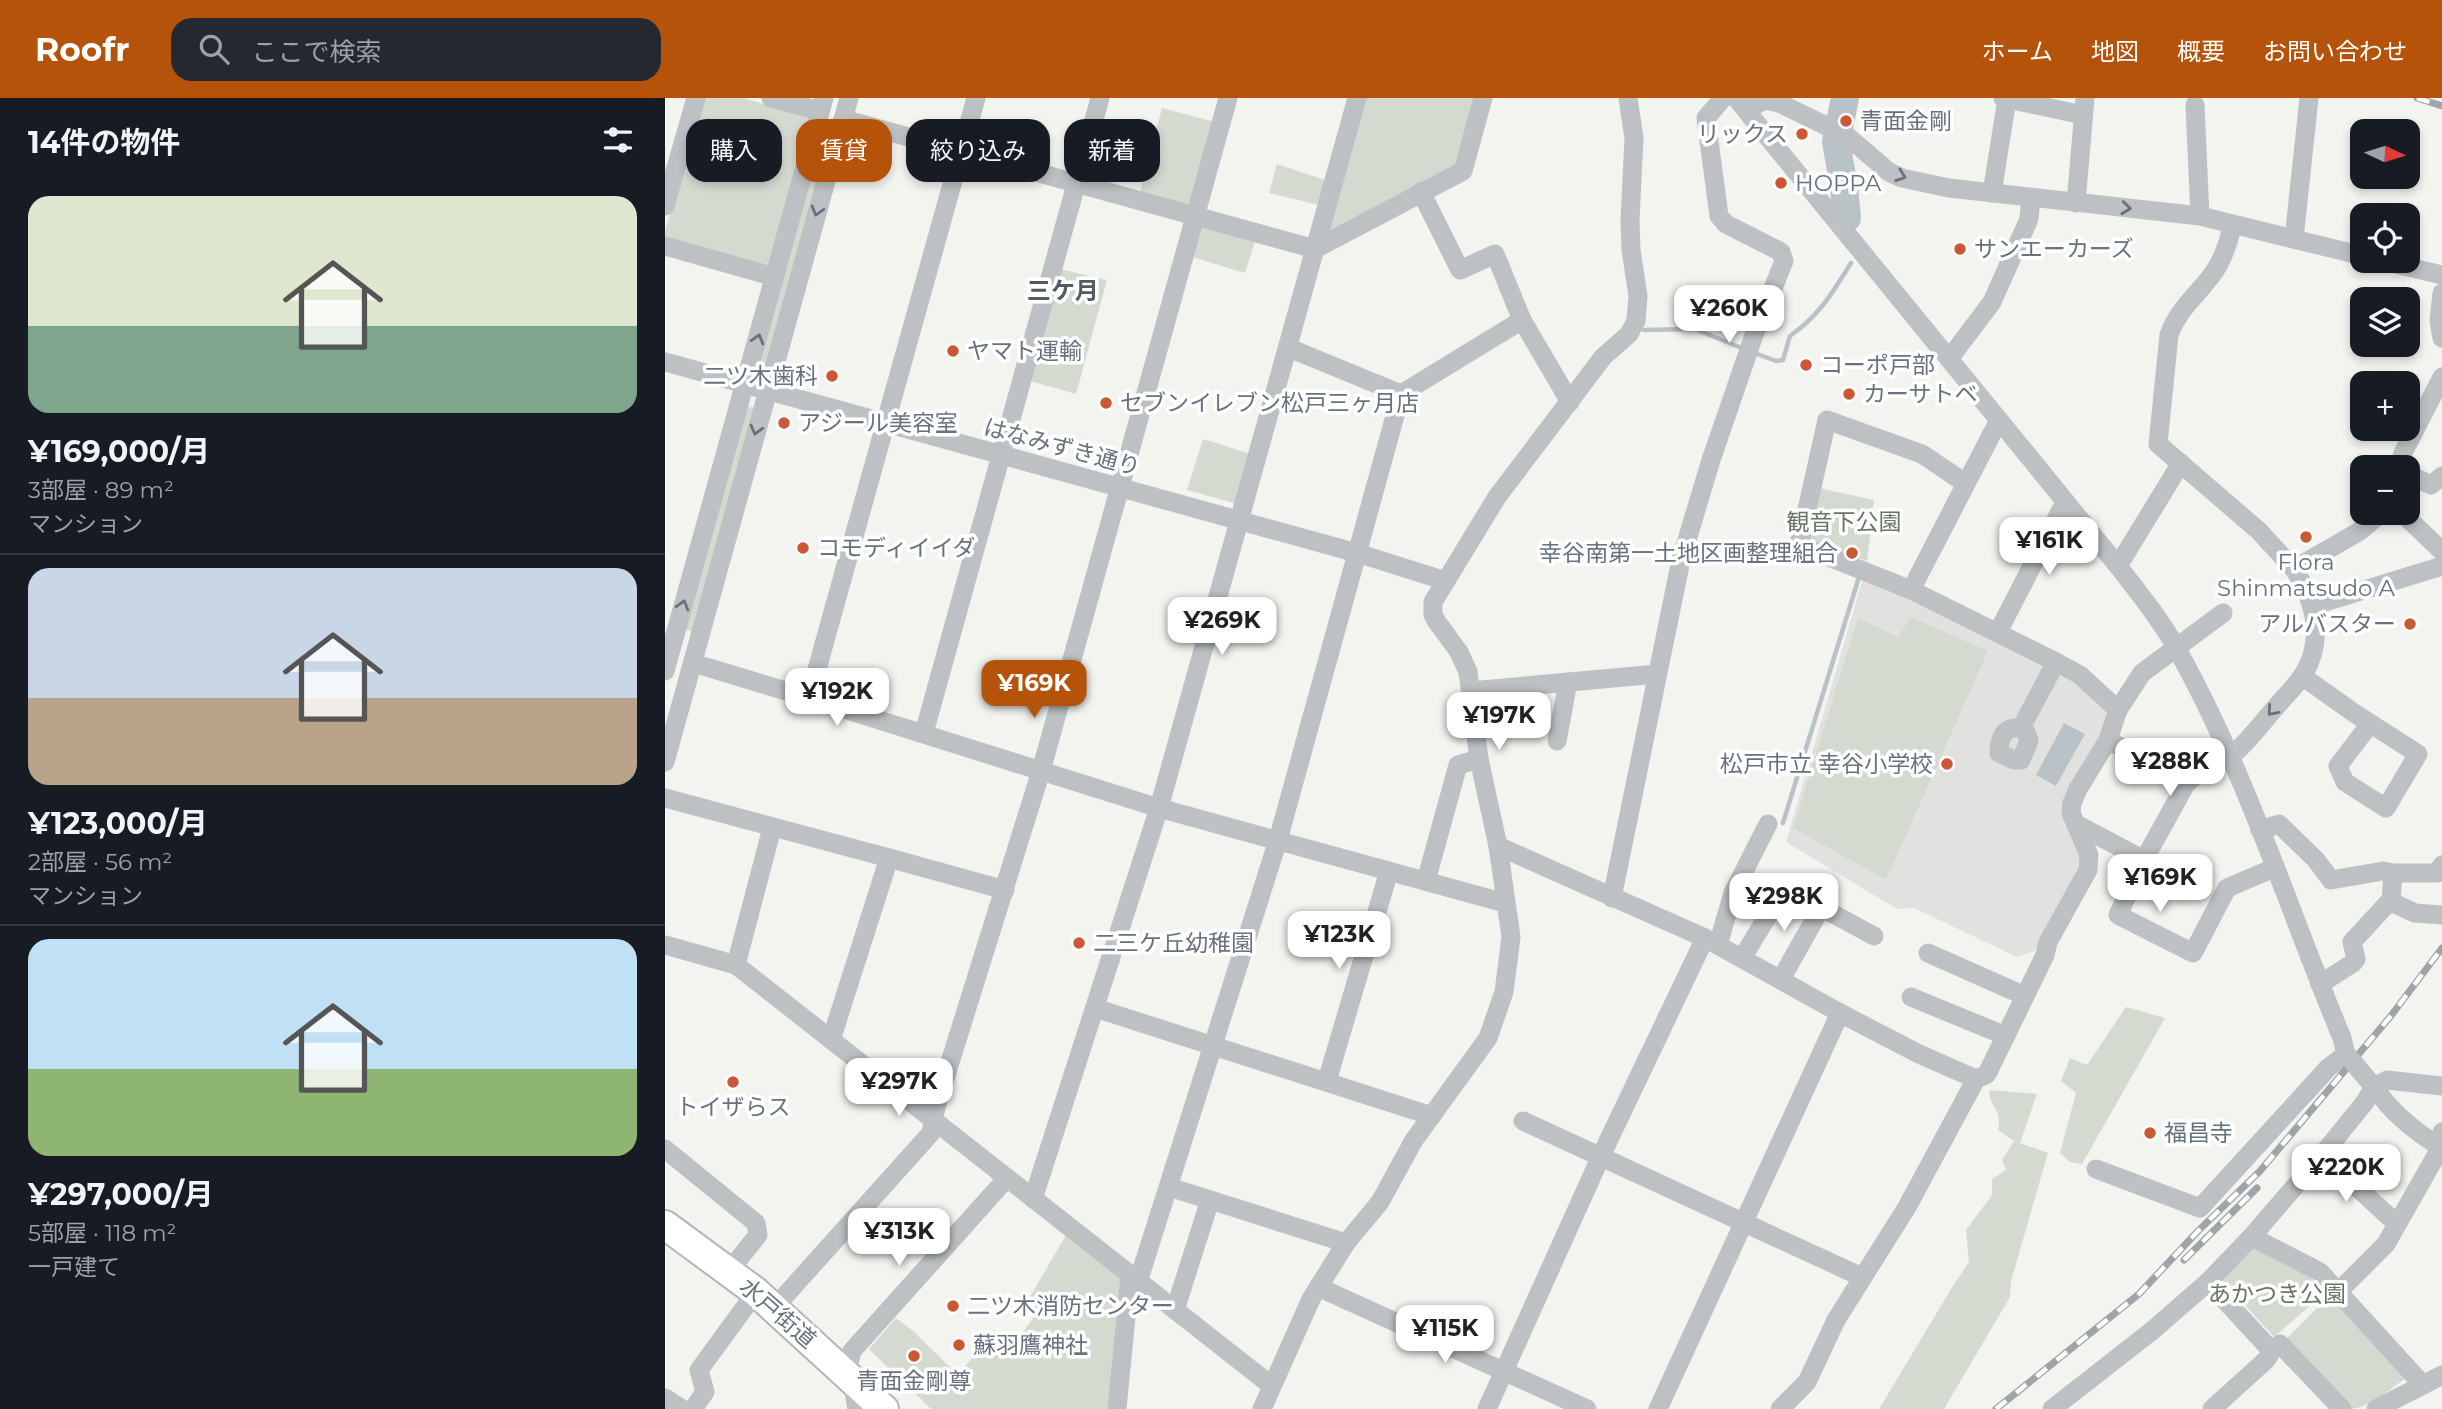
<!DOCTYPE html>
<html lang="ja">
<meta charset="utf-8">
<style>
:root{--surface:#171b24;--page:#242831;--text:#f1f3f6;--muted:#9ea1a6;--line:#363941;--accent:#b45309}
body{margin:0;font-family:Montserrat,"Noto Sans JP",sans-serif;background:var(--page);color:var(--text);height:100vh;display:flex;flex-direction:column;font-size:26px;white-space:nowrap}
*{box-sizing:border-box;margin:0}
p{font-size:23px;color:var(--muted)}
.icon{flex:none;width:38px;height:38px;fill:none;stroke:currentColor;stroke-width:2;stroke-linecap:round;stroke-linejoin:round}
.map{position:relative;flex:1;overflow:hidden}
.side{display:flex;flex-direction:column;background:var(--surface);width:665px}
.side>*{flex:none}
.hud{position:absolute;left:21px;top:21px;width:665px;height:63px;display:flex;gap:14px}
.needle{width:46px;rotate:94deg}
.tools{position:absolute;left:1685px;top:21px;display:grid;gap:14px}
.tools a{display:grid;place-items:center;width:70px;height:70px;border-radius:14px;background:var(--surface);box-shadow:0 4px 10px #0003;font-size:35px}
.price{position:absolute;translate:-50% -60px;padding:0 16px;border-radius:14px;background:#fff;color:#222;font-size:23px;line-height:46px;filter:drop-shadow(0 2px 4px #0008)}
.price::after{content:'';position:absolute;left:50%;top:42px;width:21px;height:16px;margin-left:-10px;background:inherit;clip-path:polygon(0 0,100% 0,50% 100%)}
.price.active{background:var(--accent);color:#fff}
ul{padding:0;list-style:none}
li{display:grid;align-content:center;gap:14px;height:371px;padding:0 28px}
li+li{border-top:2px solid var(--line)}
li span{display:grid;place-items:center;height:217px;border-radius:21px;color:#555}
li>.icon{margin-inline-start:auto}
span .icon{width:126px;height:126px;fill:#fffc;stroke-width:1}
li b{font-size:30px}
h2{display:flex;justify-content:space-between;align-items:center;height:84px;padding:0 28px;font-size:30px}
.chip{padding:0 24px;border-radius:21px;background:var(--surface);box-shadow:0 4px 10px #0003;font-size:24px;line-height:63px}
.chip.active{background:var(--accent);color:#fff}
header{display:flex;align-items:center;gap:42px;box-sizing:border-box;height:98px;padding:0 35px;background:var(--accent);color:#fff}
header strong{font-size:33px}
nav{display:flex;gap:38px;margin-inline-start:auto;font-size:24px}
.search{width:490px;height:63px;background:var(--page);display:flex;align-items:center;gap:18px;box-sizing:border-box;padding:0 24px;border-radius:21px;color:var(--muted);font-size:26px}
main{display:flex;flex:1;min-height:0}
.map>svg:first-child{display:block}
.built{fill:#e1e2e0}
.green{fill:#d5dad1}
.water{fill:#b9c2c6}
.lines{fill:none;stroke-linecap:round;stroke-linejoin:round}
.stream{stroke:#b9c2c6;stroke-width:4.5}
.river{stroke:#b9c2c6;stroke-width:28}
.highway-casing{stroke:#b2b5b8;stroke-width:32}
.minor{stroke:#bdc1c3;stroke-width:19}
.highway{stroke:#fff;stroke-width:28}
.rail-casing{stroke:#9fa4a8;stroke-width:7}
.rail{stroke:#fff;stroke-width:4.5;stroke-dasharray:13;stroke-linecap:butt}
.minor-bridge{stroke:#bdc1c3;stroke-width:19}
.oneway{stroke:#66737d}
.poi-dot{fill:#cc5737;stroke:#fff;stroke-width:2.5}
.labels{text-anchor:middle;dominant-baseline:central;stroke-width:7;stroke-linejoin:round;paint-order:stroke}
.poi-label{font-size:23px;fill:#66737d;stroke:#fff;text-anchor:start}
.street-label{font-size:23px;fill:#66737d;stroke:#fff}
.park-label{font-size:23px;fill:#687564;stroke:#fff}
.neighbourhood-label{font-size:24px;font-weight:bold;fill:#535c63;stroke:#fff}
</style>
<header>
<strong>Roofr</strong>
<div class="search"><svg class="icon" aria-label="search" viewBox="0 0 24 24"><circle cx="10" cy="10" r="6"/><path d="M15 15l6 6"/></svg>ここで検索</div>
<nav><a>ホーム</a><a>地図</a><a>概要</a><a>お問い合わせ</a></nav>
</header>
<main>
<section class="side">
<h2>14件の物件<svg class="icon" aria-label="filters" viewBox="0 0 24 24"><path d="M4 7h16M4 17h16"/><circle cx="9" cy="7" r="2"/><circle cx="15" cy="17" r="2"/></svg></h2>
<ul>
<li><span style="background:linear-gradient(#dfe7d0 60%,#7fa58c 0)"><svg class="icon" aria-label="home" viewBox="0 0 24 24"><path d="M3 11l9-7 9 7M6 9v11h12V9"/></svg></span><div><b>¥169,000/月</b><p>3部屋 · 89 m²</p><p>マンション</p></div></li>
<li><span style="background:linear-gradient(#c9d6e8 60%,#b9a48a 0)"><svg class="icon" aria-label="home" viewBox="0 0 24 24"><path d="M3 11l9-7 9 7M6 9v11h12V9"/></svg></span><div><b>¥123,000/月</b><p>2部屋 · 56 m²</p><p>マンション</p></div></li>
<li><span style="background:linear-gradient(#bfe0f5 60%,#8fb573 0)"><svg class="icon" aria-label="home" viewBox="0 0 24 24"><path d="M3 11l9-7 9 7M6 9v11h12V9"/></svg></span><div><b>¥297,000/月</b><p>5部屋 · 118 m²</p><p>一戸建て</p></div></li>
</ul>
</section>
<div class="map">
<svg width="1777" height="1311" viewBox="0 0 1777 1311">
<rect width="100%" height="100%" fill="#f3f3f0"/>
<path class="built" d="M 1198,480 L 1410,580 L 1443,611 L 1444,620 L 1404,696 L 1415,750 L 1416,769 L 1370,853 L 1352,859 L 1249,810 L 1232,811 L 1121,744 Z"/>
<g class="green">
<path d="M 39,0 L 78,0 L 148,20 L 103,170 L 0,141 L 0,133 Z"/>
<path d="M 700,0 L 810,0 L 789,70 L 657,140 Z"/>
<path d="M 497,10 L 550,24 L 526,113 L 474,99 Z"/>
<path d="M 157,37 L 165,40 L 101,269 L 92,268 Z"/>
<path d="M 612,66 L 660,82 L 654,107 L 604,95 Z"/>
<path d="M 533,123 L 590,143 L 580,175 L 524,158 Z"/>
<path d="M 395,171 L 442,182 L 411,296 L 365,283 Z"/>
<path d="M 87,309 L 89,310 L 28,533 L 21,532 L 79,310 Z"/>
<path d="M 538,341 L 586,356 L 572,406 L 522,392 Z"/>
<path d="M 1154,390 L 1209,402 L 1202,463 L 1148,445 L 1144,439 Z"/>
<path d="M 1246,519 L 1323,553 L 1221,782 L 1128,730 L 1193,520 L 1233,539 Z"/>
<path d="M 1461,909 L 1500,920 L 1417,1066 L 1405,1064 L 1395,1055 L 1411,995 L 1396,983 L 1405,960 L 1422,967 Z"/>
<path d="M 1325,992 L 1372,996 L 1355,1045 L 1383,1055 L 1346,1183 L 1345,1199 L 1279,1311 L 1214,1311 L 1286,1191 L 1304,1164 L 1301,1132 L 1327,1097 L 1327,1081 L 1341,1072 L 1337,1062 L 1349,1043 L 1333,1032 C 1334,1025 1335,1019 1332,1014 C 1329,1005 1323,1004 1325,992 Z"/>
<path d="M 401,1137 L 454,1178 L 457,1185 L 447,1311 L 266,1311 L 204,1251 L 231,1220 L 248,1233 L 293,1277 L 329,1233 L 348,1248 L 371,1216 L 362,1204 Z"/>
<path d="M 1587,1149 L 1645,1179 L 1661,1194 L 1609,1239 L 1557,1182 Z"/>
<path d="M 1665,1197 L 1741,1280 C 1725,1291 1705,1310 1685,1311 L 1620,1242 Z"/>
</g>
<path class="water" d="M 1399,625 L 1420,636 L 1391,688 L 1371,677 Z"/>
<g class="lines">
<g class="stream">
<path d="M 979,232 L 1030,231 L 1079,251"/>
<path d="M 1087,254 L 1111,263 L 1118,262 L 1125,238 C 1155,217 1167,195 1186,165"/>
<path d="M 1118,725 L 1194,479"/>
</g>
<path class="river" d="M 1180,0 L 1171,44 L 1179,89 L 1182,120"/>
<defs>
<path id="highway" d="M 0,1127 L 91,1194 L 219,1311"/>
</defs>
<use href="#highway" class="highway-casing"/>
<g class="minor">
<path d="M 106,0 L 155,13"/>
<path d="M 311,0 L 144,600 L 494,710 L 840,805"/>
<path d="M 1071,0 L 1453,468 C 1474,495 1495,521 1512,551 C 1581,674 1623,810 1677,940 L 1681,956 L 1663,970 L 1535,1110 L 1431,1071"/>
<path d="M 1338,0 L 1418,17"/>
<path d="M 1530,7 L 1535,118"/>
<path d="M 1082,12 L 1099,2 L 1114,5 L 1182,38 L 1224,74 L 1237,80 L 1284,90 L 1535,118 L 1698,158"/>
<path d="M 178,21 L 650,151 L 798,73 L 818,0"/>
<path d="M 756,94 L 795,172 L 830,156 L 857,222"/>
<path d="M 1327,95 L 1342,1"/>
<path d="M 1411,105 L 1420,0"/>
<path d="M 0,108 L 31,0"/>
<path d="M 1568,127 C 1563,143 1559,160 1549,174 C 1533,197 1514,209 1504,237 L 1493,346 L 1594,433 L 1629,471"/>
<path d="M 1629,141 L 1644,0"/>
<path d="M 0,148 L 110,179"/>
<path d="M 1718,163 L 1777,177"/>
<path d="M 1777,195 L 1774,223 L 1777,240"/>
<path d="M 624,250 L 736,296"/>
<path d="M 1284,261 L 1327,204 L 1364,121 L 1366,100"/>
<path d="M 0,264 L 692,455 L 781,483"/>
<path d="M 1734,369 L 1738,355 L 1777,279"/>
<path d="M 1743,376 L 1766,387 L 1777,378"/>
<path d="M 1300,385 L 1257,356 L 1162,322 L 1134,447 L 1246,492 L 1391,564 L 1415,577 L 1453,612"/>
<path d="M 1737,415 L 1777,453"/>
<path d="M 1453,468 L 1516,365"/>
<path d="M 1246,492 L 1334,322"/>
<path d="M 1647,508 L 1777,468"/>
<path d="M 1333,534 L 1400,404"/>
<path d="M 28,565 L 144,600"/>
<path d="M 0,573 L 159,0"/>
<path d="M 1637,578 L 1689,615 L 1753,656 L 1721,710 L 1680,684 L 1673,668 L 1705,626"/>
<path d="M 806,593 L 992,576"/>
<path d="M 1356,630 C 1339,628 1334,640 1334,655 L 1349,662 L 1356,662 L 1364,643 L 1361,634 L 1356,630 L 1391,564"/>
<path d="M 259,635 L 435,0"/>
<path d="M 1443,642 L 1521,686 C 1534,671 1552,669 1566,658 C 1583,644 1596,626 1610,610 C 1619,599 1630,589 1638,577 C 1660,542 1650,504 1629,471 L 1695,433 L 1716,415"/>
<path d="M 892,643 L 903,584"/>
<path d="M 0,664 L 184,0"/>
<path d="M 1521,686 L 1479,762 L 1453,817 L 1528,855 L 1562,790 L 1609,770"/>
<path d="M 0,700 L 224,760"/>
<path d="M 1411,726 L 1479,762"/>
<path d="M 1595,732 L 1614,726 L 1651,762 L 1666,782 L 1718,773 L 1728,775 L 1726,804 L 1750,815 L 1777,817"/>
<path d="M 833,748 L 1040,840 L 1175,915 L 1254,956 L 1311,981"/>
<path d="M 1728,775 L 1772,775 L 1777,767"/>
<path d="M 761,783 L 793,667 L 814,661"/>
<path d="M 947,800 L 1016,462 L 1046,362 L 1089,237 L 1119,163 L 1116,154 L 1061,126 L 1054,118 L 1041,20 L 1058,0"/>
<path d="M 0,847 L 71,867 L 607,1288"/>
<path d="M 1053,847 L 1068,795 L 1103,726"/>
<path d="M 1263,855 L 1360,898"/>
<path d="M 1077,860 L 1120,790 L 1209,838"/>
<path d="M 71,867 L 107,730"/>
<path d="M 1116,881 L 1156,810"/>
<path d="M 1655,886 L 1688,865 L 1691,861 L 1687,844 L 1722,806 L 1726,804"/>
<path d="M 1246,899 L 1341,938"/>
<path d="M 430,910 L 767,1018"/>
<path d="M 166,942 L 224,760 L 340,792"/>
<path d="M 662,983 L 724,773"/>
<path d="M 1709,989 C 1726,1014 1752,1035 1777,1050"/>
<path d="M 858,1023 L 1197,1179"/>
<path d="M 0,1051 L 91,1125 L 93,1137 L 64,1173"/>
<path d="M 1657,1057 L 1732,1126"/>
<path d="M 504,1089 L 681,1145"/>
<path d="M 368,1101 L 494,710 L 692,0"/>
<path d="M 1587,1139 L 1655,1174 L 1758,1287 L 1711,1311"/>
<path d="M 473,1184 L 613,742 L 736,296 L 857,222 L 905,304"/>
<path d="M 1543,1184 L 1604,1250 L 1604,1258 L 1601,1262 L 1547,1311"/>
<path d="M 653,1189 L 922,1311"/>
<path d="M 1674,1193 L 1721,1146 L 1772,1056 L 1777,1034"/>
<path d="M 109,1210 L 266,1035 L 271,1009 L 376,673 L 563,0"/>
<path d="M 510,1212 L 545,1102"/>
<path d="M 1605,1254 L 1615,1246 L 1677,1311"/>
<path d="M 1758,1287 L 1777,1277"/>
<path d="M 0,1300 L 17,1311"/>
<path d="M 28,1311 L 40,1294 L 34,1272 L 91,1194"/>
<path d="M 192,1311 L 184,1264 L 187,1253 L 342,1080"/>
<path d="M 452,1311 L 465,1178"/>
<path d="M 597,1311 L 646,1201 L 681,1145 L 715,1104 L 749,1042 L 823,940 L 839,894 L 846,839 L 833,748 L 814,661 L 803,574 L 794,554 L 772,524 L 768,517 L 768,504 L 832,399 L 938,259 L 964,236 L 971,223 L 973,198 L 966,152 L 965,122 L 969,40 L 963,0"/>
<path d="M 822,1311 L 936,1058 L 1040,840"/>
<path d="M 993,1311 L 1175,915"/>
<path d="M 1115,1311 L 1142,1284 L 1171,1222 L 1242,1109 L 1311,981 L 1321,977 L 1323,974 L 1380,857 L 1383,844 L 1423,772 L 1424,757 L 1406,715 L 1407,705 L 1413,691 L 1443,642 L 1453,612 L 1477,575 L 1558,515"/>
<path d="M 1387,1311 L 1488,1232 L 1543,1184 L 1588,1137 L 1657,1057 L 1700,1004 L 1709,989 L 1722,982 L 1777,988"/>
</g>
<use href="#highway" class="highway"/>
<defs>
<g id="rail">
<path d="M 1752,0 L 1777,8"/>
<path d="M 1519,1162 L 1592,1090"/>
<path d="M 1331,1311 L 1474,1196 L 1533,1133 L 1595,1073 L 1725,919 L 1777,850"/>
</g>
</defs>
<use href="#rail" class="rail-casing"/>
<use href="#rail" class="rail"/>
<path class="minor-bridge" d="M 1681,956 L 1709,989"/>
</g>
<defs><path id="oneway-chevron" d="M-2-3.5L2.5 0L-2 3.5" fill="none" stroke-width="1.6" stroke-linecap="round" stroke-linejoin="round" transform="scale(1.75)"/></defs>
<g class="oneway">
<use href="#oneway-chevron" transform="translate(1236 78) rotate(20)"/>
<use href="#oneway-chevron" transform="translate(1461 110) rotate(6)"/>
<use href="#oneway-chevron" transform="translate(152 113) rotate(106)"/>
<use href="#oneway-chevron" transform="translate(93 241) rotate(-74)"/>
<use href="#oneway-chevron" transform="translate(91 332) rotate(105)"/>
<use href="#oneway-chevron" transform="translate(18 507) rotate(-74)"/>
<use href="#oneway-chevron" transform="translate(1607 613) rotate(131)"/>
</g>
<g class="poi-dot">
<circle cx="1181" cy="23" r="7"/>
<circle cx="1137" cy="36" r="7"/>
<circle cx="1116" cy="85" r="7"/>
<circle cx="1295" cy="151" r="7"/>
<circle cx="288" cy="253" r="7"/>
<circle cx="1141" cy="267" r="7"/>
<circle cx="167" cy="278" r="7"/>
<circle cx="1184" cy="296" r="7"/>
<circle cx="441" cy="305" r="7"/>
<circle cx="119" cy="325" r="7"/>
<circle cx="1641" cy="439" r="7"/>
<circle cx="138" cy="450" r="7"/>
<circle cx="1187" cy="455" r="7"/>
<circle cx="1745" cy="526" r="7"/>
<circle cx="1282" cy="666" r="7"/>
<circle cx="414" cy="845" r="7"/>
<circle cx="68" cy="984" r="7"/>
<circle cx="1485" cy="1035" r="7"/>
<circle cx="288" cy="1208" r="7"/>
<circle cx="294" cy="1247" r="7"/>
<circle cx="249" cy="1258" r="7"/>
</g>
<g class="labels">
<g class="poi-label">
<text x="1195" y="23">青面金剛</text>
<text x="1123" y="36" text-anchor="end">リックス</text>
<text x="1130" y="85">HOPPA</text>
<text x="1309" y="151">サンエーカーズ</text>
<text x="302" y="253">ヤマト運輸</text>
<text x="1155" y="267">コーポ戸部</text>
<text x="153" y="278" text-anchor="end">二ツ木歯科</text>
<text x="1198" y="296">カーサトベ</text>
<text x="455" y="305">セブンイレブン松戸三ヶ月店</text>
<text x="133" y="325">アジール美容室</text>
<text x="152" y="450">コモディイイダ</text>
<text x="1173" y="455" text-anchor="end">幸谷南第一土地区画整理組合</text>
<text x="1641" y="464" text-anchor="middle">Flora<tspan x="1641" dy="26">Shinmatsudo A</tspan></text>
<text x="1731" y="526" text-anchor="end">アルバスター</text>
<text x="1268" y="666" text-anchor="end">松戸市立 幸谷小学校</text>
<text x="428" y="845">二三ケ丘幼稚園</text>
<text x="68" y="1009" text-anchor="middle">トイザらス</text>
<text x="1499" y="1035">福昌寺</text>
<text x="302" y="1208">二ツ木消防センター</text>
<text x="308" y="1247">蘇羽鷹神社</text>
<text x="249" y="1283" text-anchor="middle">青面金剛尊</text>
</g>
<g class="street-label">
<text transform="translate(397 349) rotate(15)">はなみずき通り</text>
<text transform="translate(113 1215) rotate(41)">水戸街道</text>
</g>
<g class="park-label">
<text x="1179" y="424">観音下公園</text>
<text x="1612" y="1196">あかつき公園</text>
</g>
<g class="neighbourhood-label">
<text x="398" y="192">三ケ月</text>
</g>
</g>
</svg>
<div class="tools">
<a><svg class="needle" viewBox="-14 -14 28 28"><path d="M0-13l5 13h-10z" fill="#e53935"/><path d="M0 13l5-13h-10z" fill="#9ea1a6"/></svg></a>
<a><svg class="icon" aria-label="locate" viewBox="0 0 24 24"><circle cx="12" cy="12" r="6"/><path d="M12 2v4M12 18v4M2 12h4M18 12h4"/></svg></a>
<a><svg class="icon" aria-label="layers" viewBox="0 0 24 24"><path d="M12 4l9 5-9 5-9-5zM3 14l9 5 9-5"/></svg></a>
<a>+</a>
<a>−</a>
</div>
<b class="price" style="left:1064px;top:247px">¥260K</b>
<b class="price" style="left:1384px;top:479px">¥161K</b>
<b class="price" style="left:557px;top:559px">¥269K</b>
<b class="price active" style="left:369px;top:622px">¥169K</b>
<b class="price" style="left:172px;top:630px">¥192K</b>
<b class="price" style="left:834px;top:654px">¥197K</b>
<b class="price" style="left:1505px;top:700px">¥288K</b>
<b class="price" style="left:1495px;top:816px">¥169K</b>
<b class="price" style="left:1119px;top:835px">¥298K</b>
<b class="price" style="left:674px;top:873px">¥123K</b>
<b class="price" style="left:234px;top:1020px">¥297K</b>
<b class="price" style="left:1681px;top:1106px">¥220K</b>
<b class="price" style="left:234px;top:1170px">¥313K</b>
<b class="price" style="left:780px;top:1267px">¥115K</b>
<div class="hud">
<a class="chip">購入</a>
<a class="chip active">賃貸</a>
<a class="chip">絞り込み</a>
<a class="chip">新着</a>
</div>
</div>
</main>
